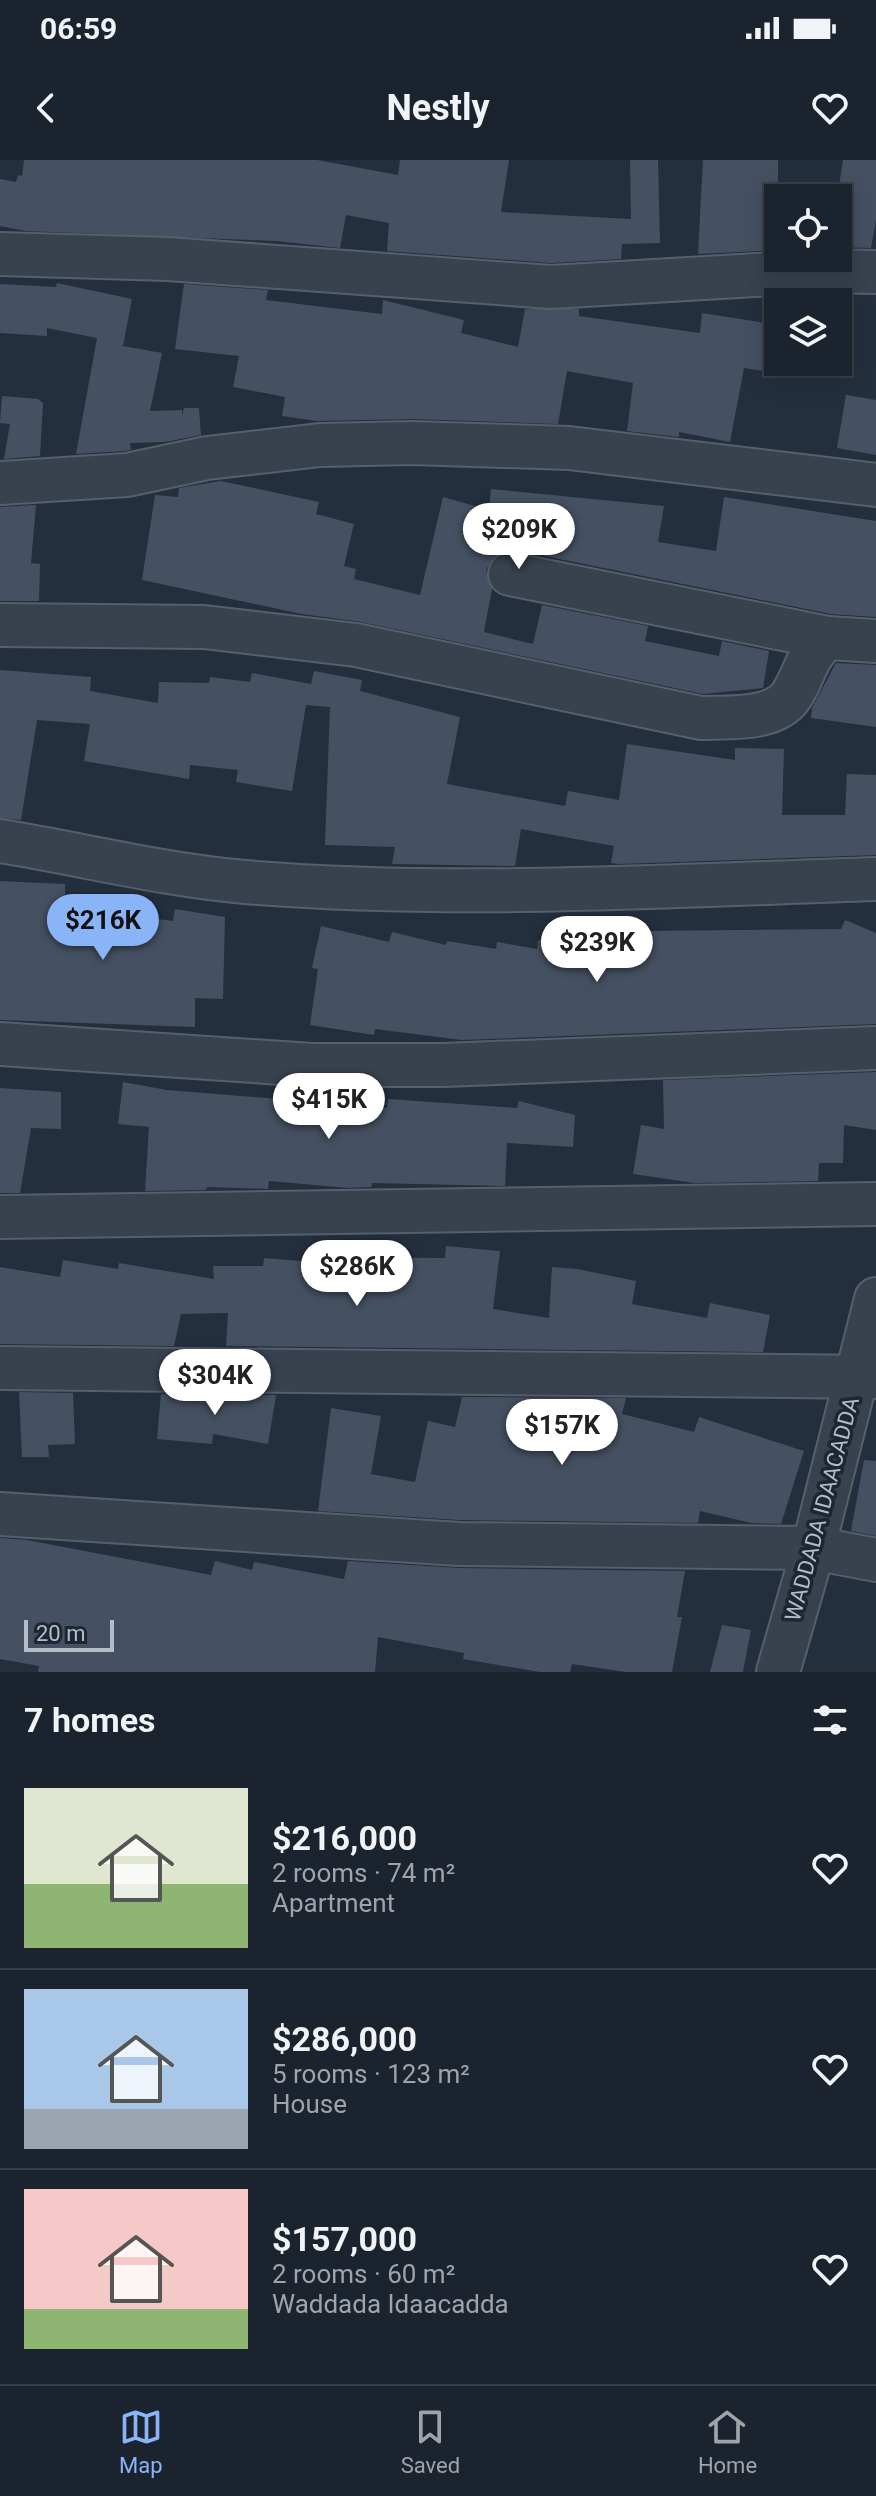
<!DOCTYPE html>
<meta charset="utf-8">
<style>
:root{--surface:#1b232e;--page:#242b36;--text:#f1f3f6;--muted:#a0a4aa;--line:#39404a;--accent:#8ab4f8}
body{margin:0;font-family:Roboto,sans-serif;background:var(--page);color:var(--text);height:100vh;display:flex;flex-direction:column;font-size:30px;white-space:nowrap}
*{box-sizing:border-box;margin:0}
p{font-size:26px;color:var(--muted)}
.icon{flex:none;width:44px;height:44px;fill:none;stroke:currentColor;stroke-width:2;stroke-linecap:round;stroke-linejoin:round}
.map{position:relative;height:1512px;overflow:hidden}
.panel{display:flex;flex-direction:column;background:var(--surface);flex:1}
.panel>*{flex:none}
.tools{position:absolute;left:764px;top:24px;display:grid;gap:16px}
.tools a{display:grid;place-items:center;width:88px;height:88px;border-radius:0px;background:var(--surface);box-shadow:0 4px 20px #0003,0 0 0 2px var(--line);font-size:40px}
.scale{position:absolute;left:24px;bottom:20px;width:90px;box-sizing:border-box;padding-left:8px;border:4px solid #b4bcc9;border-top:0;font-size:22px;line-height:28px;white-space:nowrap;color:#b4bcc9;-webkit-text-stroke:6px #1d2633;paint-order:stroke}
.price{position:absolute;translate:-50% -68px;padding:0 18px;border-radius:28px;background:#fff;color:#222;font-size:26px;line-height:52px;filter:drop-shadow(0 2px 4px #0008)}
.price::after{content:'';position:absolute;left:50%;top:48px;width:24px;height:18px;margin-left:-12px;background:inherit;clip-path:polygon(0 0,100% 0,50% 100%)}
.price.active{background:var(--accent);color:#111}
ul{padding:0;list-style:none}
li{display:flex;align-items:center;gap:24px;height:200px;padding:0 24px}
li+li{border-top:2px solid var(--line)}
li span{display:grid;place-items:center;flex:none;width:224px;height:160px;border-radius:0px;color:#555}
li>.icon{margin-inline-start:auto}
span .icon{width:96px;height:96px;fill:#fffc;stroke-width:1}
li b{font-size:34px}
h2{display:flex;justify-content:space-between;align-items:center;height:96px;padding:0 24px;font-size:34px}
.status{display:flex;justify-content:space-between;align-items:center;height:56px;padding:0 40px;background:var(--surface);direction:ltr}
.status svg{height:22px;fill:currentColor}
header{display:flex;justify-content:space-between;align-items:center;height:104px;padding:0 24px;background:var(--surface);font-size:36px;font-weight:700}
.menu{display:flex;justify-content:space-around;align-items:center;height:112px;border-top:2px solid var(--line);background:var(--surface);font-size:22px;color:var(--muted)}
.menu a{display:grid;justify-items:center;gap:4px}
.menu .active{color:var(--accent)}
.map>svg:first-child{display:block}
.building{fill:#455162}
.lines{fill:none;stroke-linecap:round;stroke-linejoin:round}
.minor-casing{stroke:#565f6c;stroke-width:46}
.minor{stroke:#38414e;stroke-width:42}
.labels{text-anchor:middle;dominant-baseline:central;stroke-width:7;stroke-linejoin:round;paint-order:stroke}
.street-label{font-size:22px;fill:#b4bcc9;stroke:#1d2633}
</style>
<div class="status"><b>06:59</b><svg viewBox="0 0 49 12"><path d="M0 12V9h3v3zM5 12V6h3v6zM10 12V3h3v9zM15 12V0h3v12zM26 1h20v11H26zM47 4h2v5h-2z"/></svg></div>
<header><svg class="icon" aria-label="back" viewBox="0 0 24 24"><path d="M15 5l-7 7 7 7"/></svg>Nestly<svg class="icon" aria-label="heart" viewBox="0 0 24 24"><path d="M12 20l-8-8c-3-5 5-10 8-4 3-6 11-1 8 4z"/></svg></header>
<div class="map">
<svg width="876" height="1512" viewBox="0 0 876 1512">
<rect width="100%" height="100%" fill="#242f3e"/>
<g class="building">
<path d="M 24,0 L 317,0 L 398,15 L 400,0 L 509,0 L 501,52 L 631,59 L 630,0 L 658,0 L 660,83 L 622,84 L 621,99 L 551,103 L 387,91 L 389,63 L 346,55 L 340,88 L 276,81 L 26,71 L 0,66 L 0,19 L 16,22 L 18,15 L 22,16 Z"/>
<path d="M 703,0 L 778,0 L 778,90 L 698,94 Z"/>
<path d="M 843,0 L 876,0 L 876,60 L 871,88 L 838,87 L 838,32 Z"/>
<path d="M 57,123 L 132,139 L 123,186 L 162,193 L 150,251 L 182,250 L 182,256 L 184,248 L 199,248 L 201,275 L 165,282 L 130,283 L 131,290 L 124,291 L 76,294 L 97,178 L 47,168 L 47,176 L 0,173 L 0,124 L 56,127 Z"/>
<path d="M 184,124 L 268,130 L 266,140 L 382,154 L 383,140 L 464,160 L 461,173 L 518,187 L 525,149 L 579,149 L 579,156 L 700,173 L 702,153 L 778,165 L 778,213 L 744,208 L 730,282 L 679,272 L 679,277 L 627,271 L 633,223 L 567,211 L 558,264 L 412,259 L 317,261 L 282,256 L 285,237 L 233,227 L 239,196 L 175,189 Z"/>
<path d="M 846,235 L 876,240 L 876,295 L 837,288 Z"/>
<path d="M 2,236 L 38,239 L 43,243 L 40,296 L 4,299 L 10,264 L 0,263 Z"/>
<path d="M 221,321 L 319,342 L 316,354 L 354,364 L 344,406 L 356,409 L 354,419 L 420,435 L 443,337 L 489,350 L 491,329 L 664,346 L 658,382 L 716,391 L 724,337 L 876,361 L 876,457 L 831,454 L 515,390 L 502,392 L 492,399 L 486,410 L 492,429 L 484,472 L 533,484 L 542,445 L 648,466 L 645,481 L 719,496 L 722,481 L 769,491 L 763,528 L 703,534 L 361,462 L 302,454 L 142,420 L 155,335 L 178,337 L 179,328 Z"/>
<path d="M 36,345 L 31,403 L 40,404 L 39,441 L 0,441 L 0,347 Z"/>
<path d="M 836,503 L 876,505 L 876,567 L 811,558 L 812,548 Z"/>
<path d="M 0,510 L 91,517 L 90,531 L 158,543 L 159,522 L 209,523 L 210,517 L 250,522 L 252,513 L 311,524 L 314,511 L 362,520 L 360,531 L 460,557 L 447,624 L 565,646 L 568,631 L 619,640 L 627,584 L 735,600 L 735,588 L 784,589 L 782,655 L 845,655 L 847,614 L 876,615 L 876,695 L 618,704 L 611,703 L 614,686 L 521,669 L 515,706 L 392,704 L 395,687 L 325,685 L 330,547 L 306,545 L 292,631 L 236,622 L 238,610 L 190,605 L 189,619 L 84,601 L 90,564 L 37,560 L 21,660 L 0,658 Z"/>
<path d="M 0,721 L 65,724 L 65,747 L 173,761 L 175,749 L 225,757 L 223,839 L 195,838 L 195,867 L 0,860 Z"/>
<path d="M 845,760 L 876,773 L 876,864 L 462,880 L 375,869 L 374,875 L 310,865 L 318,809 L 312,808 L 321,766 L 389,782 L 392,772 L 446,785 L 447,781 L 496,789 L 497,782 L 537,789 L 538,780 L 586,783 L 586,777 L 641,771 L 841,769 Z"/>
<path d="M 876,912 L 876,970 L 844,965 L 843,1003 L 819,1003 L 818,1021 L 695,1023 L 633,1014 L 641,965 L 664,969 L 663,920 Z"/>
<path d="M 123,922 L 167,930 L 387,948 L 388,939 L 517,948 L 519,941 L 575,955 L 573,987 L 507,983 L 505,1026 L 372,1023 L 371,1027 L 349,1028 L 269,1021 L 268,1029 L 207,1027 L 206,1030 L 145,1031 L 149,967 L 118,964 Z"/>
<path d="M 0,928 L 61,932 L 61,969 L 31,968 L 20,1033 L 0,1033 Z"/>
<path d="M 446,1086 L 500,1091 L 493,1149 L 549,1158 L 552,1107 L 577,1109 L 636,1121 L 632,1144 L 707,1158 L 710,1143 L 770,1155 L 763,1192 L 226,1186 L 228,1153 L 181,1154 L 174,1186 L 0,1184 L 0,1107 L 60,1117 L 63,1100 L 118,1109 L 119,1103 L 214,1119 L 213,1106 L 263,1106 L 264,1098 L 314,1102 L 314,1097 L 445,1098 Z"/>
<path d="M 19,1232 L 73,1233 L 75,1284 L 48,1285 L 49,1297 L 22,1297 Z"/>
<path d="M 161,1234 L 276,1235 L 268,1284 L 213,1274 L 212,1284 L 157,1279 Z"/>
<path d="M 462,1237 L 626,1238 L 622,1254 L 694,1272 L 699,1257 L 804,1291 L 781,1364 L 752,1363 L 700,1351 L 698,1363 L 460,1360 L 318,1351 L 331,1248 L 381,1256 L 371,1314 L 415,1322 L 428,1261 L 455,1267 Z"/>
<path d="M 864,1300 L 876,1301 L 876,1376 L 851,1371 Z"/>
<path d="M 0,1378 L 27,1380 L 211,1415 L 215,1401 L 252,1410 L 254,1402 L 344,1419 L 348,1401 L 459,1408 L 685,1411 L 677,1457 L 682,1457 L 672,1512 L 626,1512 L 572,1504 L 570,1512 L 540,1512 L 463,1499 L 464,1493 L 378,1477 L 375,1512 L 38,1512 L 39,1506 L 0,1499 Z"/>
<path d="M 722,1465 L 751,1470 L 743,1512 L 710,1512 Z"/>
</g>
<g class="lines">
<defs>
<g id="minor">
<path d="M 0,94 L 168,99 L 551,127 L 825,111 L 876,112"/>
<path d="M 0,323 L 127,315 L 207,298 L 320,285 L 412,283 L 569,288 L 876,325"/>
<path d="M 510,414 L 828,478 L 876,481"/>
<path d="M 0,465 L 204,467 L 356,485 L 701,558 C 727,557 774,561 791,536 C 805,516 806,493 828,478"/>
<path d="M 0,681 C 81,694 163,715 245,722 C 454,739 667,726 876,719"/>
<path d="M 0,884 L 312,905 L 443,905 L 876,888"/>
<path d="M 0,1057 L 876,1044"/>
<path d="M 0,1208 L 876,1217"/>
<path d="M 0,1354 L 459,1384 L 813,1388 L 876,1400"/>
<path d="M 778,1512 L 810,1401 L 876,1139"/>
</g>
</defs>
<use href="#minor" class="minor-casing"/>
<use href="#minor" class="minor"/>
</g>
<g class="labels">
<g class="street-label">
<text transform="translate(822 1349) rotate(-75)">WADDADA IDAACADDA</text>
</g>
</g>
</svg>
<div class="tools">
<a><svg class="icon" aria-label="locate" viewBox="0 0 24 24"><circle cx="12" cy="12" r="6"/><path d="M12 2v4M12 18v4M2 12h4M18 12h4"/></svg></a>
<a><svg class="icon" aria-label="layers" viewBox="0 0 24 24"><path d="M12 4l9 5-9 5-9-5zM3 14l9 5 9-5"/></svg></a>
</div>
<div class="scale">20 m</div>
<b class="price" style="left:519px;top:411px">$209K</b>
<b class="price active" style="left:103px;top:802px">$216K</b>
<b class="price" style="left:597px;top:824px">$239K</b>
<b class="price" style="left:329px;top:981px">$415K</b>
<b class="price" style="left:357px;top:1148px">$286K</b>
<b class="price" style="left:215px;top:1257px">$304K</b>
<b class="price" style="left:562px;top:1307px">$157K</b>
</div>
<section class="panel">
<h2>7 homes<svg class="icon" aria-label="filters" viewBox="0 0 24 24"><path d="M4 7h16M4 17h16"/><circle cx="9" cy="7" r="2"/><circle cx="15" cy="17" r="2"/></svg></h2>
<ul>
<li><span style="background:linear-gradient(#dfe7d0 60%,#8fb573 0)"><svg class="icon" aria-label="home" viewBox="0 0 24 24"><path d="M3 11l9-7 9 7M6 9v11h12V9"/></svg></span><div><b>$216,000</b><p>2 rooms · 74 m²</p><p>Apartment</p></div><svg class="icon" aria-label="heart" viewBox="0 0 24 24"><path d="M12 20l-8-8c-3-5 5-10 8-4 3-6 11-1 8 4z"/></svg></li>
<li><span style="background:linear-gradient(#a9c7e8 75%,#9aa5b1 0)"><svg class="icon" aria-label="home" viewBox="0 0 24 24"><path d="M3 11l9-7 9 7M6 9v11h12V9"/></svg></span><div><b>$286,000</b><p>5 rooms · 123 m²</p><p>House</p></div><svg class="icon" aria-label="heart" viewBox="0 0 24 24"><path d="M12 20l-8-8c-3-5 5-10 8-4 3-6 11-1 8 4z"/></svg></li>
<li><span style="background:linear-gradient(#f6c9c9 75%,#8fb573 0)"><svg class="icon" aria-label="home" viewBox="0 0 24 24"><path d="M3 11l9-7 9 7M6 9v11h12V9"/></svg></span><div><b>$157,000</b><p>2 rooms · 60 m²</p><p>Waddada Idaacadda</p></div><svg class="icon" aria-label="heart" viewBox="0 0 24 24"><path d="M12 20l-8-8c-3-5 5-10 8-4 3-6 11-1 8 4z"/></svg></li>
</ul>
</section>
<nav class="menu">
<a class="active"><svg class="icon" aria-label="map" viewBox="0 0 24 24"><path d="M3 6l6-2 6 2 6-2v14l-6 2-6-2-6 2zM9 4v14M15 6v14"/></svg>Map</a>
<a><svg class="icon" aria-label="saved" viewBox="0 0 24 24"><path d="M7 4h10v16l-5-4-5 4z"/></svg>Saved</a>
<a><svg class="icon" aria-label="home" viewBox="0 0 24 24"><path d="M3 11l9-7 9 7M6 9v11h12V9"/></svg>Home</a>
</nav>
